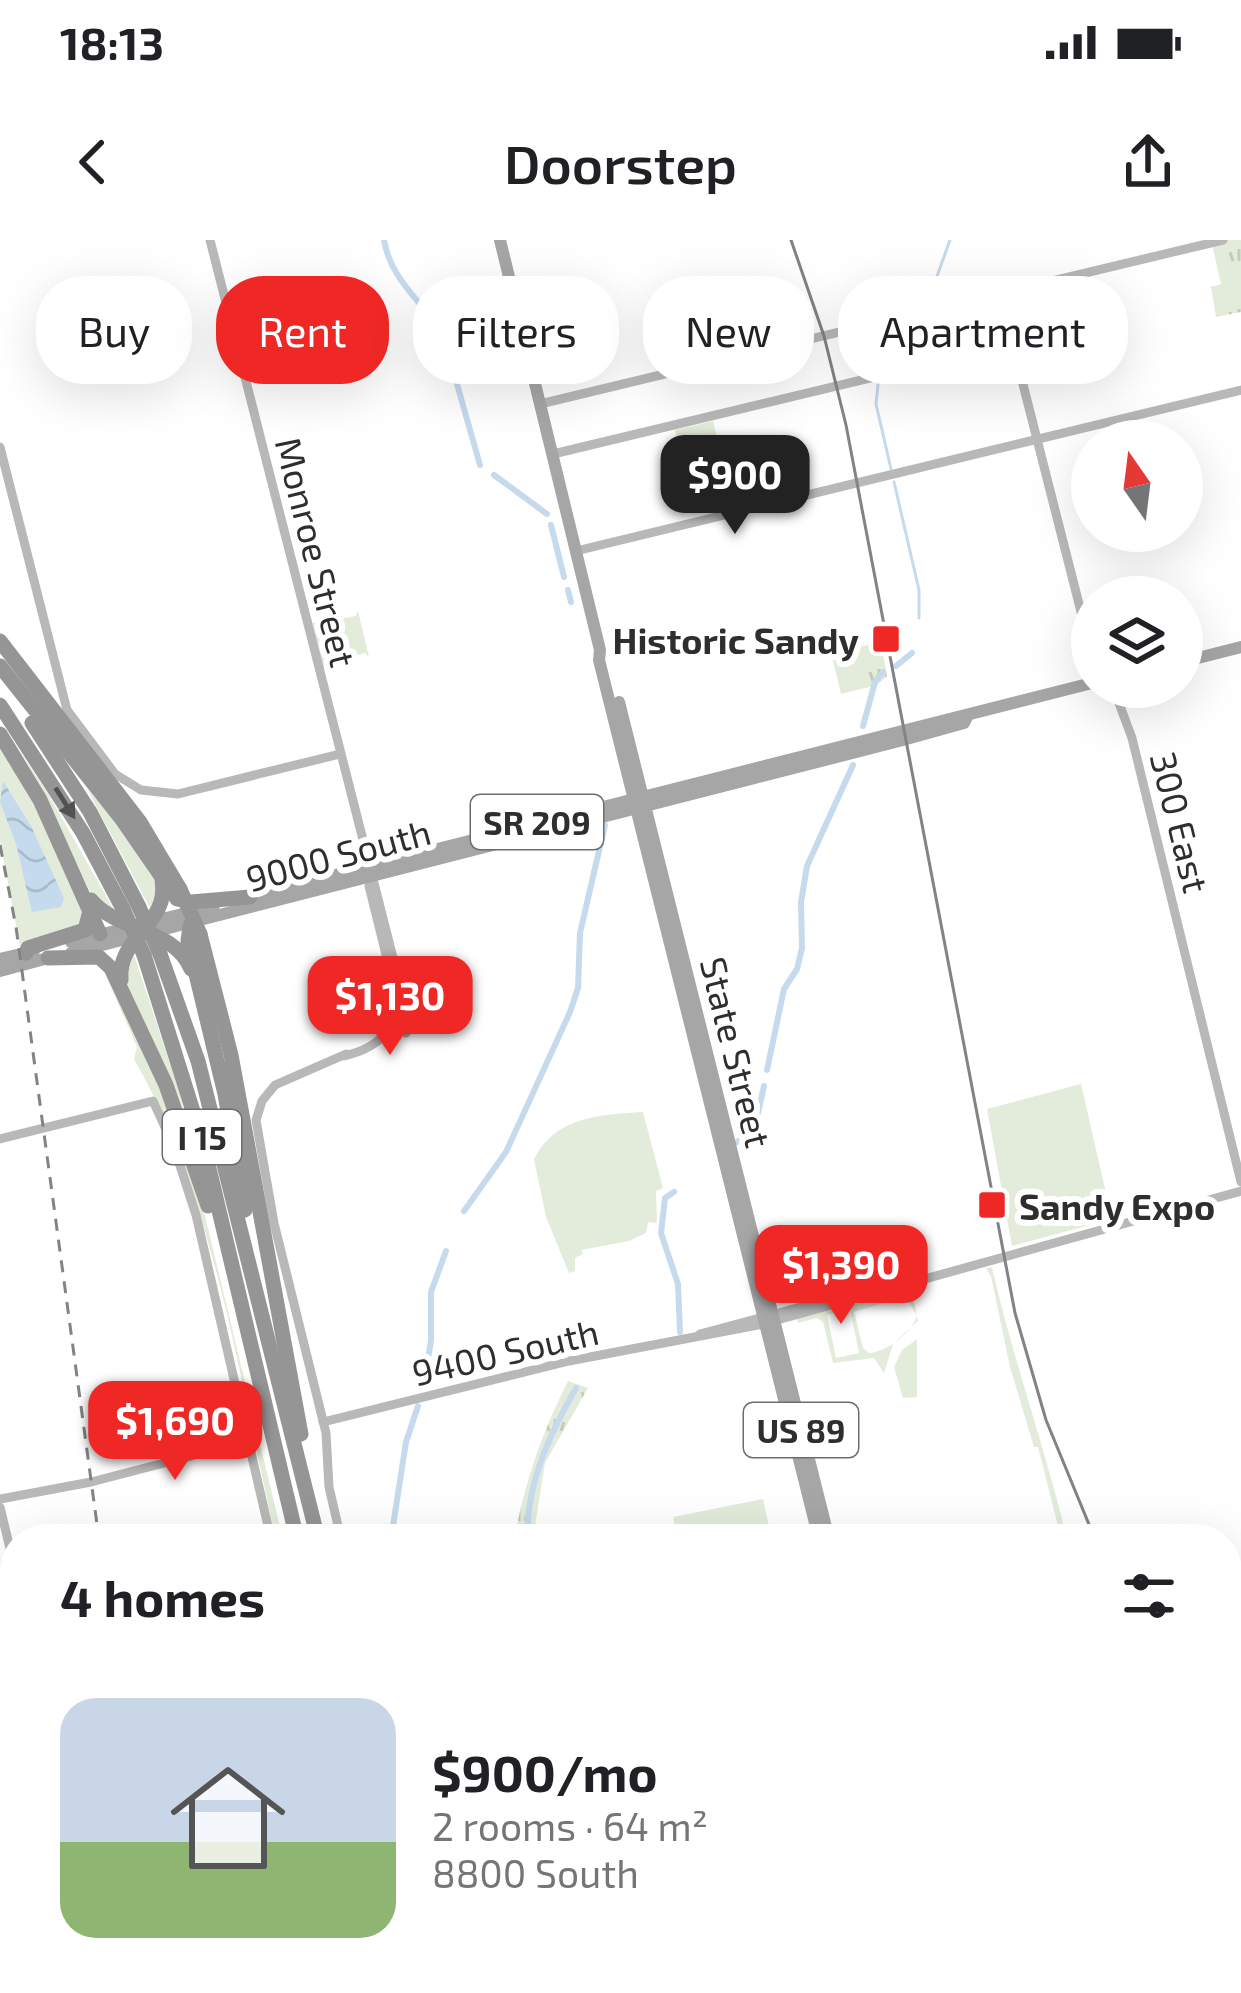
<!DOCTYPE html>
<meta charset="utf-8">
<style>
:root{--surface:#fff;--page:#f6f6f6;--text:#202124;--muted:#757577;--line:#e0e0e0;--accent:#ef2825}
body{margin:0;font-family:"Exo 2",sans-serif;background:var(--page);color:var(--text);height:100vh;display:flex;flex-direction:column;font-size:45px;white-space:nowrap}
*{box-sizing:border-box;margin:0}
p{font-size:39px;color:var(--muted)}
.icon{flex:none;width:66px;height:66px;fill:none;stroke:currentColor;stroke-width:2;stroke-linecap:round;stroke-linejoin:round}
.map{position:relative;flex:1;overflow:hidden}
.details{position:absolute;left:0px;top:1284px;width:1242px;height:471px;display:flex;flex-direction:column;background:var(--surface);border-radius:48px 48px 0 0;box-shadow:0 12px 48px #0002}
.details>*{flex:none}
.banner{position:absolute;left:36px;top:36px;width:1170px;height:108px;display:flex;gap:24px}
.needle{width:78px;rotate:346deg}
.fabs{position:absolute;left:1071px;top:180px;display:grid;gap:24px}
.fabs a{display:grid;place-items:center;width:132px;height:132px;border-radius:50%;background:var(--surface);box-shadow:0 12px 48px #0002;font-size:60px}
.price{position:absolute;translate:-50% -102px;padding:0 27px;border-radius:24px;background:var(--accent);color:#fff;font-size:39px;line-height:78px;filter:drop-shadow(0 3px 6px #0008)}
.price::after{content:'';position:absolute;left:50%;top:72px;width:36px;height:27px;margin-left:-18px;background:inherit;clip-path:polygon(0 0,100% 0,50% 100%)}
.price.current{background:#222;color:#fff}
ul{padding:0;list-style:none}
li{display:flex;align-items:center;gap:36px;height:300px;padding:0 60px}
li+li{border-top:3px solid var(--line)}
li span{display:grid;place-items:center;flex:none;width:336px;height:240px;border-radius:36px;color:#555}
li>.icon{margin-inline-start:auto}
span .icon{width:144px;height:144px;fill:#fffc;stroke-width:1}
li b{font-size:51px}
h2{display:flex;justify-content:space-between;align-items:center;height:144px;padding:0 60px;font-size:51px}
.chip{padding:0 42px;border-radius:48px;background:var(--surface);box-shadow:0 12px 48px #0002;font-size:42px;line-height:108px}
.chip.current{background:var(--accent);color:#fff}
.status{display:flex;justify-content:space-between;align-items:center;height:84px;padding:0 60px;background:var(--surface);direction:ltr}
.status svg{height:33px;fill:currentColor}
header{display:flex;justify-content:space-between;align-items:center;height:156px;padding:0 60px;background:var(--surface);font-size:54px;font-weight:600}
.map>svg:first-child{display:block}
.grass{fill:#e3ecda;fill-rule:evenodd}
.park{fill:url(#park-tufts)}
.water{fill:url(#water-waves)}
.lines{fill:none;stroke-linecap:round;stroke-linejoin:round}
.stream{stroke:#c5daed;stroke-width:3}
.canal{stroke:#c5daed;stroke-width:6}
.secondary{stroke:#b8b8b8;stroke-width:9}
.primary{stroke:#a6a6a6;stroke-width:12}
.highway{stroke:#959595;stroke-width:15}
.tram{stroke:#838383;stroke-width:3}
.rail{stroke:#838383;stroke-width:3;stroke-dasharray:12 9;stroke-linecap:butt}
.highway-bridge{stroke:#959595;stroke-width:15}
.oneway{fill:#525252}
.poi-dot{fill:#ef2825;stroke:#fff;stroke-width:4.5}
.labels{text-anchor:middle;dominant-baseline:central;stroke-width:12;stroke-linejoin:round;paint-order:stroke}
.shield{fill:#fff;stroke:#6d6d6d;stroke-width:3}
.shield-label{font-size:33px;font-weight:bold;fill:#2e2e2e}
.street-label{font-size:36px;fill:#2e2e2e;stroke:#fff}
.poi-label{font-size:36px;font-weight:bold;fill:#2e2e2e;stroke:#fff;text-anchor:end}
</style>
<div class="status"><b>18:13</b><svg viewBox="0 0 49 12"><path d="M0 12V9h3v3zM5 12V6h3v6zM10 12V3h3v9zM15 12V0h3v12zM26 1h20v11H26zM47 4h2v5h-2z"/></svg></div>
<header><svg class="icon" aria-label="back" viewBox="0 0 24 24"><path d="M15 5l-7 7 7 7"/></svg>Doorstep<svg class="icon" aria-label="share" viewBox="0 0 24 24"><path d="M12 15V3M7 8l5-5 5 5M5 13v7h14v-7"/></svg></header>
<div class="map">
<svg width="1241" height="1753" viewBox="0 0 1241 1753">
<defs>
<pattern id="park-tufts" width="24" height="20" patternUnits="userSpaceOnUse" patternTransform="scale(3)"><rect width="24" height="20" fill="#e3ecda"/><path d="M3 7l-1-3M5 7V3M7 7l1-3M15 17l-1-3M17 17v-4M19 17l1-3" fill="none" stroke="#c3cbbb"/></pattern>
<pattern id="water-waves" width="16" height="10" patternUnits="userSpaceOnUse" patternTransform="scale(3)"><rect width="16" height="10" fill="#c5daed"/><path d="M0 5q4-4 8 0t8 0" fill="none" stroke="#abc"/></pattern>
</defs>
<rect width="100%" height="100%" fill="#fff"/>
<g class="grass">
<path d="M 358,371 L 369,417 L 365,413 L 334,421 L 334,425 L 323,428 L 312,383 L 356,376 Z"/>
<path d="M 9,494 L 50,557 L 118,677 L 92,656 L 40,546 Z"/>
<path d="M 0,505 L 41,577 L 85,670 L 86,684 L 57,697 L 20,706 L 0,601 Z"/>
<path d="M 87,549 L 126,593 L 157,643 L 153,674 Z"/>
<path d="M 132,709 L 177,844 L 192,902 L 125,741 Z"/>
<path d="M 100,722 L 146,811 L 197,943 L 283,1299 L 276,1299 C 239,1140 216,963 134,819 L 137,807 Z"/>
<path d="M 1081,844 L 1112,979 L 1012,1006 L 987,869 Z"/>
<path d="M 643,872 L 663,948 L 656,951 L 657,983 L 648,982 L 646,993 L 629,1001 L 581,1010 L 583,1014 L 575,1018 L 575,1031 L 569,1033 L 546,977 L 534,919 C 556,877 596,875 643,872 Z"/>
<path d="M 992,1027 C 1013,1120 1045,1207 1067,1299 L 1051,1299 L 1059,1290 L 1038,1207 L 1034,1207 L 1010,1127 L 991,1036 L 986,1029 Z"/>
<path d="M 912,1052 L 918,1081 L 893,1104 L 884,1133 L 874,1118 L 833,1123 L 823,1082 L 817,1078 L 798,1083 L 797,1078 L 842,1067 L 843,1071 L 827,1075 L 836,1118 L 859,1113 L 849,1065 ZM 909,1062 L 917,1076 C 910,1095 886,1112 869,1113 L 863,1108 L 854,1072 L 883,1063 Z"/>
<path d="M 917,1099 L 917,1157 L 903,1158 L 894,1127 L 902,1110 Z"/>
<path d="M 763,1259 L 769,1286 L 719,1299 L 678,1299 L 673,1277 Z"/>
</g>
<g class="park">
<path d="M 1211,0 L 1241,0 L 1241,72 L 1216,77 L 1211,47 L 1221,44 Z"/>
<path d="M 713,181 L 722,219 L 684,228 L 675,190 Z"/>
<path d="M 881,402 L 887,436 L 877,445 L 841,454 L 831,413 Z"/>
<path d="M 568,1141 L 588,1148 L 545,1223 L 533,1299 L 514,1299 C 525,1242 542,1192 568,1141 Z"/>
<path d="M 1241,1500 L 1241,1598 L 1227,1567 L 1227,1504 Z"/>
</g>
<path class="water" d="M 3,541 L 31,586 L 64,658 L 61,667 L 32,672 L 16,604 L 0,562 Z"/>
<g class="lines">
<g class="stream">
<path d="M 927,64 L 950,0"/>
<path d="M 893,126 L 920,80"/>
<path d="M 878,145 L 876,164 L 891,229"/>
<path d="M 894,242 L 919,350 L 919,378"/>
</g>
<g class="canal">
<path d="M 384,0 C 391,42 424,61 443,97"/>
<path d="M 447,109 L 480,225"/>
<path d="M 494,235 L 547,274"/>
<path d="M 551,285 L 564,337"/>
<path d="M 568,350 L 571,362"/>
<path d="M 896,426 L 912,413"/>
<path d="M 863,486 L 875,442 L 883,432"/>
<path d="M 767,830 L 784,749 L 797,729 L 802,708 L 801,662 L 807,626 L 853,525"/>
<path d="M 737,902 L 754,891 L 764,846"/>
<path d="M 674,952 L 665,958 L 661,993 L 678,1044 L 680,1092"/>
<path d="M 464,971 L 506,912 L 570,772 L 578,748 L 580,693 L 605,585"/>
<path d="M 423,1148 L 431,1101 L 431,1052 L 446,1011"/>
<path d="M 391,1299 L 406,1202 L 418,1166"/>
<path d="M 528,1299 C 525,1245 550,1194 576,1148"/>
<path d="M 989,1740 L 1002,1753"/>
</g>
<g class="secondary">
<path d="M 210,0 L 399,741 C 403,782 383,808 343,816"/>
<path d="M 1000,54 L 1092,415"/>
<path d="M 540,164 L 1223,0"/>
<path d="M 0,207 L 67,470 L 115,534 L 141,550 L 178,554 L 340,514"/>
<path d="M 553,214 L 1012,104"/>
<path d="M 576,311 L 1241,150"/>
<path d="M 1113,447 L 1132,498 L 1241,942"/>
<path d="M 370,637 L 369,646 L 396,755"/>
<path d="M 403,764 L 406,793"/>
<path d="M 0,899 L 153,861 L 174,907 L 196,975 L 271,1299"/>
<path d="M 700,1094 L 853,1053 L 883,1049"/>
<path d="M 323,1182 L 569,1121 L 763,1084 L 1241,951"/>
<path d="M 0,1259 L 91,1242 L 249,1201"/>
<path d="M 0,1267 L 15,1329"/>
<path d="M 341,1299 L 329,1247 L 326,1193 L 274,983 L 256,880 L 262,861 L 275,845 L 346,814"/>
<path d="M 1227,1500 L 1241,1494"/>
<path d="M 64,1740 L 66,1753"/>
<path d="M 380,1740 L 383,1753"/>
<path d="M 557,1740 L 566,1753"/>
<path d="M 565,1740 L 575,1753"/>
<path d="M 1099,1753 L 1107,1740"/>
</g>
<g class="primary">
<path d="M 500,0 L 600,410 L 599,420 L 819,1299"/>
<path d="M 1182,422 L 1241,407"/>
<path d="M 619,462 L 829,1299"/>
<path d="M 245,658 L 1092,443"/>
<path d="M 71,702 L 214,666"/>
<path d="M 71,713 L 903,500 L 964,483 L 967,477"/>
<path d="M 0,719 L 34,711"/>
<path d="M 0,731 L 52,717"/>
<path d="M 932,1740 L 935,1753"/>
<path d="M 942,1740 L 946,1753"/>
</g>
<g class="highway">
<path d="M 0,401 L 140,582 L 180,649"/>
<path d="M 0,426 L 121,578 L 177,659 L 191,662 L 250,657"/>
<path d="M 0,465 L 83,593 L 123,669"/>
<path d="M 32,483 L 90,572 L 139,667"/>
<path d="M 0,494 L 40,560 L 100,694"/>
<path d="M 91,660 C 118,692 174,688 191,729"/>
<path d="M 190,686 L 188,701 L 225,854 L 245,970"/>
<path d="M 200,694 L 231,815 L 301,1194"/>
<path d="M 26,713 L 28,708 L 85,690 L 90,671"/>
<path d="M 160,714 L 198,821 L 318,1299"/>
<path d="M 144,715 L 203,903 L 297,1299"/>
<path d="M 48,718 L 99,717 L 111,728 L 166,845 L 208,966"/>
<path d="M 121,740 C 117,696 170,684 162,641"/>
<path d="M 407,1740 L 411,1753"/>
<path d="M 428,1740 L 432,1753"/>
</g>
<g class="tram">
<path d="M 791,0 L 824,96 L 846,185 L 1015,1073 L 1046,1180 L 1095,1299"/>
<path d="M 1227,1595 L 1241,1626"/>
</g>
<g class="rail">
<path d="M 0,605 L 16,687 L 99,1299"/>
<path d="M 193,1740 L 201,1753"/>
</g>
<g class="highway-bridge">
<path d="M 180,649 L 200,694"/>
<path d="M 139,667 L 160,714"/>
<path d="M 123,669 L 144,715"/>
</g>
</g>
<defs><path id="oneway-solid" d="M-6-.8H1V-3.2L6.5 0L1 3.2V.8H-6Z" transform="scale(3)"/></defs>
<use class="oneway" href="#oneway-solid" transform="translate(65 563) rotate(58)"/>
<g class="poi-dot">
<rect x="871" y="384" width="30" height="30" rx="6"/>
<rect x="977" y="950" width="30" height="30" rx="6"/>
</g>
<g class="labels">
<g class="shield">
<rect x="471" y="555" width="132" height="54" rx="9"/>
<rect x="163" y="870" width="78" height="54" rx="9"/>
<rect x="744" y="1163" width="114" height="54" rx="9"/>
</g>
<g class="shield-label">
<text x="537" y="582">SR 209</text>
<text x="202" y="897">I 15</text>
<text x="801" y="1190">US 89</text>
</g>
<g class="street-label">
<text transform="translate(317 312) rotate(76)">Monroe Street</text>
<text transform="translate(1181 582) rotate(76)">300 East</text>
<text transform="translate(338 614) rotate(-15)">9000 South</text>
<text transform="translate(737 812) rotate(76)">State Street</text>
<text transform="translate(505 1111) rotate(-13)">9400 South</text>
</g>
<g class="poi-label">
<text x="859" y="399">Historic Sandy</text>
<text x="1019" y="965" text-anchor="start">Sandy Expo</text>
</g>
</g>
</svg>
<div class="fabs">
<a><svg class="needle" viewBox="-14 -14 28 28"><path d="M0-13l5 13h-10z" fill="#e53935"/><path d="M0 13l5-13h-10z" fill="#757577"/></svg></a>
<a><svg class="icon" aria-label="layers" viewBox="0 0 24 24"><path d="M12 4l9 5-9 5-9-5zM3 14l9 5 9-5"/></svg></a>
</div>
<b class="price current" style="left:735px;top:297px">$900</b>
<b class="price" style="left:390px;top:818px">$1,130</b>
<b class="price" style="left:841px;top:1087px">$1,390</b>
<b class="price" style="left:175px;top:1243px">$1,690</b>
<div class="banner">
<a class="chip">Buy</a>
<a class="chip current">Rent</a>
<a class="chip">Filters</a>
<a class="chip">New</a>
<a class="chip">Apartment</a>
</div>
<section class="details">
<h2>4 homes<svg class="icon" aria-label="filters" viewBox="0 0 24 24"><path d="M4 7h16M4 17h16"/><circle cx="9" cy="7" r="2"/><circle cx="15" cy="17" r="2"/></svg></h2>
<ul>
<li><span style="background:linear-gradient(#c9d6e8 60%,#8fb573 0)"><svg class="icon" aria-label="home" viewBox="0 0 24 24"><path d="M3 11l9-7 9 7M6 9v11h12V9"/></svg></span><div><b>$900/mo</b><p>2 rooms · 64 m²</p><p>8800 South</p></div></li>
</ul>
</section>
</div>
